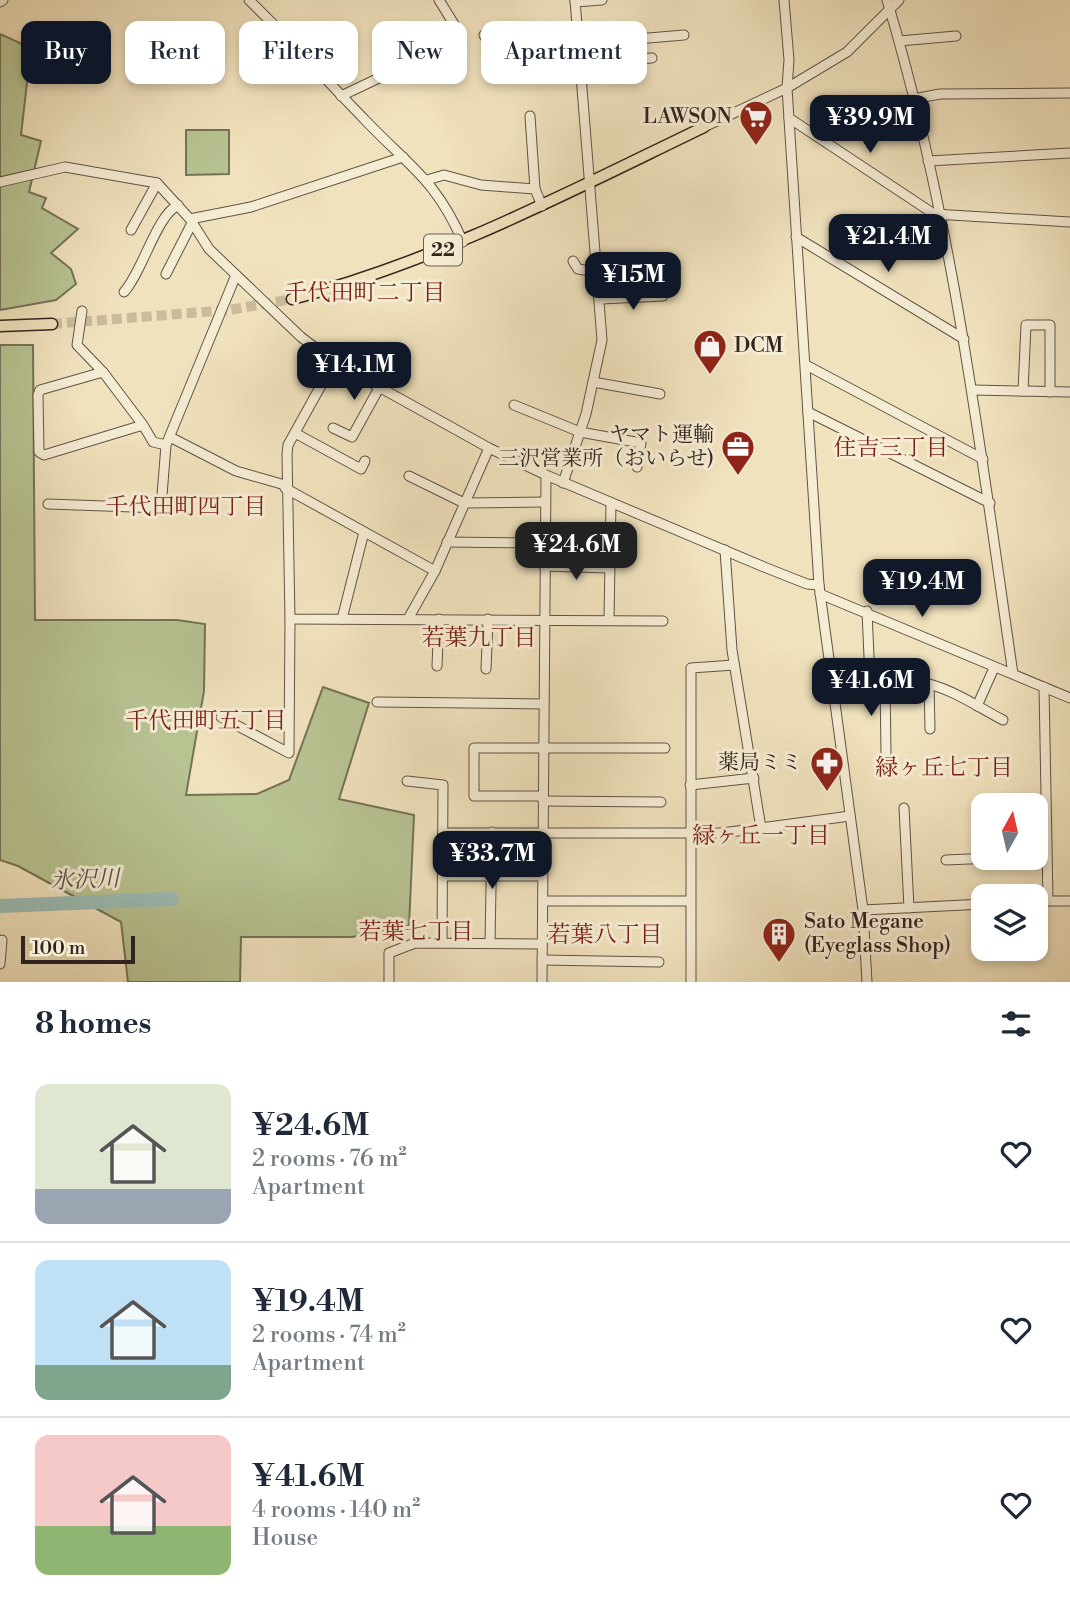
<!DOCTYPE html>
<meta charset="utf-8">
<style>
:root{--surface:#fff;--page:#f6f6f7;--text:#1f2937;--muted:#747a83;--line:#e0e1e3;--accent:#111827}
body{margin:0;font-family:"Libre Bodoni","Noto Serif JP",serif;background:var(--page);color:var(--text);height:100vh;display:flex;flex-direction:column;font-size:26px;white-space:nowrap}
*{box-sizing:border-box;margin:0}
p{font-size:23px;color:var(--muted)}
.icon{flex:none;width:38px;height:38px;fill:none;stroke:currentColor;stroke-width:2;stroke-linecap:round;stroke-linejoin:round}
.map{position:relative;height:982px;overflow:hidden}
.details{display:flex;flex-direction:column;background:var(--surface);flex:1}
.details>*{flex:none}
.top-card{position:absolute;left:21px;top:21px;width:700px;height:63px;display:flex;gap:14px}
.needle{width:46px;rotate:8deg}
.fabs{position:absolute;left:971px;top:793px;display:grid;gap:14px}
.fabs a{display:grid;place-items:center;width:77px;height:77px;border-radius:14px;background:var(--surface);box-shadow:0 4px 10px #0003;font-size:35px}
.scale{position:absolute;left:21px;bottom:18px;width:114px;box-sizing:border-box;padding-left:7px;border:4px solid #31231e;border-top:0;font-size:19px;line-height:24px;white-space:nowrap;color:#31231e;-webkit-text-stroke:5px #f5ecd4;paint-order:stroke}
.price{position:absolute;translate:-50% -60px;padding:0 16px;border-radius:14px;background:var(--accent);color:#fff;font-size:23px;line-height:46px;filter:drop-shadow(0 2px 4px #0008)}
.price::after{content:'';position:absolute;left:50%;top:42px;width:21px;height:16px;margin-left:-10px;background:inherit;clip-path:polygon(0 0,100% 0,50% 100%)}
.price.selected{background:#222;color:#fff}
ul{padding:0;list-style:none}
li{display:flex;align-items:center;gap:21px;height:175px;padding:0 35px}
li+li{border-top:2px solid var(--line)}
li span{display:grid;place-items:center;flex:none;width:196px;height:140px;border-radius:14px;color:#555}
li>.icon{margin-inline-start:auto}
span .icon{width:84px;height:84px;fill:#fffc;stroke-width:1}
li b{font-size:30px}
h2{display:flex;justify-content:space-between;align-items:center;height:84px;padding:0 35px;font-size:30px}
.pill{padding:0 24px;border-radius:14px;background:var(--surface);box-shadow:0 4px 10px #0003;font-size:24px;line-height:63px}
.pill.selected{background:var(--accent);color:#fff}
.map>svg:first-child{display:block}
.green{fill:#b8c392;stroke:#747358;stroke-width:2}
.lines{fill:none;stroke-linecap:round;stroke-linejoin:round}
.river{stroke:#9bbdb5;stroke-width:14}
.major-tunnel{stroke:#cabc9d;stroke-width:10;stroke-dasharray:10 5;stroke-linecap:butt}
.minor-casing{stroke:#615346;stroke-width:11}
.major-casing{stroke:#31231e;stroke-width:13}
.minor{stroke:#f5ecd4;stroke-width:9}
.major{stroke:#f0e2bd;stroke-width:10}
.labels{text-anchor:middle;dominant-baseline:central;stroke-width:6;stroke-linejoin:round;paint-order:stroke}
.shield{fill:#f5ecd4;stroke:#6c5f55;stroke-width:2}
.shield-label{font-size:19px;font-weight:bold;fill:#31231e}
.poi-label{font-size:21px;fill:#31231e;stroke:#f5ecd4;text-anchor:end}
.neighbourhood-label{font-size:23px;fill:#7a1f14;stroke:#f5ecd4}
.water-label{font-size:23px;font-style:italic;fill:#51514b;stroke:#f5ecd4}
</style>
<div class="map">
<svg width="1070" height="982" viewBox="0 0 1070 982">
<rect width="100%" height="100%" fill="#f0e2bd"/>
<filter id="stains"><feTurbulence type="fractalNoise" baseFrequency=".00286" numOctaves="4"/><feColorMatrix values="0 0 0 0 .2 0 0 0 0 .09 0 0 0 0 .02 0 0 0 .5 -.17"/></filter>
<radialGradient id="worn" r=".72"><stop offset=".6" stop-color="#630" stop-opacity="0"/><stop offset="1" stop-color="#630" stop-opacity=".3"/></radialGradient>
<g class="green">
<path d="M 0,34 L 31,48 L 21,135 L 41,141 L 29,192 L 46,198 L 42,208 L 78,229 L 51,253 L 71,269 L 76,284 L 56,300 L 0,310 Z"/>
<path d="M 186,130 L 229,130 L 229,174 L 186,175 Z"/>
<path d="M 0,345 L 33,345 L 35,620 L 177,620 L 205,624 L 204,691 L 186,795 L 257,794 L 289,780 L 323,687 L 369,703 L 339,799 L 414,815 L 409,926 L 352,937 L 241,937 L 240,982 L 128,982 L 121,922 L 18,866 L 0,860 Z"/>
</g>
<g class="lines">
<path class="river" d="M 0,906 L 172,899"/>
<path class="major-tunnel" d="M 52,324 L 229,310 L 292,299"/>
<defs>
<g id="minor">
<path d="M 249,0 C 289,39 327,81 366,121 C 410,167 436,180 463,242"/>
<path d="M 887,0 C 953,220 980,448 1013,674"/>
<path d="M 0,2 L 3,0"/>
<path d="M 575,2 L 602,0"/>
<path d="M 484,35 L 500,64 L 532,63 L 577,28"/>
<path d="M 899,41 L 956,36"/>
<path d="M 578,44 L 684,35"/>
<path d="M 580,63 L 652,58"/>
<path d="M 341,96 L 440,49 L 456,37 L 457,29 L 439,0"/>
<path d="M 913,99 L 940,94 L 1070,93"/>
<path d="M 530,116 L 535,189"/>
<path d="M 789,118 L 934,214 L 1070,222"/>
<path d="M 704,127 L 787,88 L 789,60 L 784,0"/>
<path d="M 928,161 L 1070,153"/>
<path d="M 427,180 L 444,175 L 481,185 L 535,189 L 542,206"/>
<path d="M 0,182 L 65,167 L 157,183 L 190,219 L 209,249 L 301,337 L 334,362 L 489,448 L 546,475 L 764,567 L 807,584 L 819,585"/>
<path d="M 190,219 L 251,207 L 403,157"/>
<path d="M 131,230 L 157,183"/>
<path d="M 796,237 L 964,339"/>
<path d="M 573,261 L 578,269 L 584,270 L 641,271"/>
<path d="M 166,274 L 192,223"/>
<path d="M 124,292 C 143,271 156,216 178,205"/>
<path d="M 601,299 L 663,296"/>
<path d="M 82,311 L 77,345 L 103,372"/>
<path d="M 334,362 L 288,445 L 287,454 L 290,619 L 663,621"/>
<path d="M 806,365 L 983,459"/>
<path d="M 593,382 L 660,394"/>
<path d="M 974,390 L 1070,392"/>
<path d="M 1023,391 L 1026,325 L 1050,325 L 1050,392"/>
<path d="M 514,405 L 580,432 L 641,443 L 637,467"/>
<path d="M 808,412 L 990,503"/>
<path d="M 143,425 L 103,372 L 40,390 L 38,395 L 39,452 L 44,455 L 143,425 L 153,442 L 166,445"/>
<path d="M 333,428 L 352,437 L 379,388"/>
<path d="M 295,433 L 361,469 L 365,461"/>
<path d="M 170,437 L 236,471 L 285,485"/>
<path d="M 409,476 L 464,503 L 544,502"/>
<path d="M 563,483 L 586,414 L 602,340 L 575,0"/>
<path d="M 285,488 L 435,571"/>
<path d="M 48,504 L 161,508 L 166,445 L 236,275"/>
<path d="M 447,542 L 544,543"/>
<path d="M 725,550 L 732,650 L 761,828"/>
<path d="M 544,566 L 609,568"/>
<path d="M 820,594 L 1070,698"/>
<path d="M 867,611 L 870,680 C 887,683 903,679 919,682 C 948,686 978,707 1003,720"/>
<path d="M 342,619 L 364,532"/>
<path d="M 408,619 L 435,571 L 489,448"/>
<path d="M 609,620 L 611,503"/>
<path d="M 437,666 L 439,619"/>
<path d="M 486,669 L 488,619"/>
<path d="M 885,683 L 886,753"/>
<path d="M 929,685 L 930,729"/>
<path d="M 1044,687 L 1048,901"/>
<path d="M 377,702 L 543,704"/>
<path d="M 977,706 L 994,668"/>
<path d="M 221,717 L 289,753 L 290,619"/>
<path d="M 407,781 L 443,785 L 442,943"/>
<path d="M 690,785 L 754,778"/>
<path d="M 543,796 L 474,796 L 474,748 L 665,748"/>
<path d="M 543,801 L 661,802"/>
<path d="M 904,808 L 909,908"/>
<path d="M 443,833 L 722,833 L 850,816"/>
<path d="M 946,860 L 992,858"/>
<path d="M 443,876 L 542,876"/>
<path d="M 543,901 L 689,901"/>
<path d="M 1036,901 L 1070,901"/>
<path d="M 863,910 L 984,904"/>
<path d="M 490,943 L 492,832"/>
<path d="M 542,960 L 659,962"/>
<path d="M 0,964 L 2,940"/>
<path d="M 389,982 L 389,953 L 415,943 L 542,944"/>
<path d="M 542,982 L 546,475"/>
<path d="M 691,982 L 691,668 L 734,665"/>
<path d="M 867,982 L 863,910 L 819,585 L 787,88 L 847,52 L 899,0"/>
</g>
<g id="major">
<path d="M 292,299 C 438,261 569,192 704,127"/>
<path d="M 0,326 L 52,324"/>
</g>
</defs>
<use href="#minor" class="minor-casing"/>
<use href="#major" class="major-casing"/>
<use href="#minor" class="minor"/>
<use href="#major" class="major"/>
</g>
<defs>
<symbol id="supermarket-pin" viewBox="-11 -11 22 30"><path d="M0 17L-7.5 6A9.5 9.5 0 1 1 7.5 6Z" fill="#8f2418" stroke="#f5ecd4"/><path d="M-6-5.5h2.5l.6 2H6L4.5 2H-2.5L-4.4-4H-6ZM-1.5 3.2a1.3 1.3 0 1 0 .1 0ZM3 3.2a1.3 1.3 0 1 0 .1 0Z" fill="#fff"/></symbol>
<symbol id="shop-pin" viewBox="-11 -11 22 30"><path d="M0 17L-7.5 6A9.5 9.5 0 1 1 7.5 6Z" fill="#8f2418" stroke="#f5ecd4"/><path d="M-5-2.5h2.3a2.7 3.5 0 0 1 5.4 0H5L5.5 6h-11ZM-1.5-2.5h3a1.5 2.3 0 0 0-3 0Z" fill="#fff"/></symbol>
<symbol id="office-pin" viewBox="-11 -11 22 30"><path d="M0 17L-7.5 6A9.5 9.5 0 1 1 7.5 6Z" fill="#8f2418" stroke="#f5ecd4"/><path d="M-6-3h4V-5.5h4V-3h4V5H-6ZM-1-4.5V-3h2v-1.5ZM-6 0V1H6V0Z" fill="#fff"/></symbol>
<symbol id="pharmacy-pin" viewBox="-11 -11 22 30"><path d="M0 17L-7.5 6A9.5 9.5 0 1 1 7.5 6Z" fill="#8f2418" stroke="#f5ecd4"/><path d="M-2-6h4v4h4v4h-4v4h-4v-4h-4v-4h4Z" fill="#fff"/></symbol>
<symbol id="building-pin" viewBox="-11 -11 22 30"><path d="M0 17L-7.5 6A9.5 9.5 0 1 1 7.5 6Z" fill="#8f2418" stroke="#f5ecd4"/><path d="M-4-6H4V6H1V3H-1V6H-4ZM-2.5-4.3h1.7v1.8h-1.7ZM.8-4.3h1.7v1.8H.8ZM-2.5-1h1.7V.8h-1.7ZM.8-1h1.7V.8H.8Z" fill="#fff"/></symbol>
</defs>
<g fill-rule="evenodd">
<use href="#supermarket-pin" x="737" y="98" width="38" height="52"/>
<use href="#shop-pin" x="691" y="327" width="38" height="52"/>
<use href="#office-pin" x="719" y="428" width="38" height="52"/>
<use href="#pharmacy-pin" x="808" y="744" width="38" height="52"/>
<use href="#building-pin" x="760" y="915" width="38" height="52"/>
</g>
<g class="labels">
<rect class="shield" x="424" y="234.5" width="38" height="31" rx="5"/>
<g class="shield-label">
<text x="443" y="250">22</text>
</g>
<g class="poi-label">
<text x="732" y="117">LAWSON</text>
<text x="734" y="346" text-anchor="start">DCM</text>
<text x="714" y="435">ヤマト運輸<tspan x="714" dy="24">三沢営業所（おいらせ)</tspan></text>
<text x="802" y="763">薬局ミミ</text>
<text x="804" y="922" text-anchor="start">Sato Megane<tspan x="804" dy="24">(Eyeglass Shop)</tspan></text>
</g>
<g class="neighbourhood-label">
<text x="365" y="293">千代田町二丁目</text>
<text x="891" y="448">住吉三丁目</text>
<text x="186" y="507">千代田町四丁目</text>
<text x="479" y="638">若葉九丁目</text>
<text x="206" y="721">千代田町五丁目</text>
<text x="944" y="768">緑ヶ丘七丁目</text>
<text x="761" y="836">緑ヶ丘一丁目</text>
<text x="416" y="932">若葉七丁目</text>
<text x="605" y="935">若葉八丁目</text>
</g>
<g class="water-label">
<text transform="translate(85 880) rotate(-2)">氷沢川</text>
</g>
</g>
<rect width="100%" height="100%" filter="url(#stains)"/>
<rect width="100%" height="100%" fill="url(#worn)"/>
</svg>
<div class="fabs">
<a><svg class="needle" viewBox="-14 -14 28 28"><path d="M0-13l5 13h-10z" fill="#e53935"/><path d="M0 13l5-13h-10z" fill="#747a83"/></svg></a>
<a><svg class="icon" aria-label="layers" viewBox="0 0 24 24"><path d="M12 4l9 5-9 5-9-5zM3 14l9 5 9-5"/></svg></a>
</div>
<div class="scale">100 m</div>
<b class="price" style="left:870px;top:155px">¥39.9M</b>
<b class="price" style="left:888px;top:274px">¥21.4M</b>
<b class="price" style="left:633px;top:312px">¥15M</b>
<b class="price" style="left:354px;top:402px">¥14.1M</b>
<b class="price selected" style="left:576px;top:582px">¥24.6M</b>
<b class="price" style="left:922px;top:619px">¥19.4M</b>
<b class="price" style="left:871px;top:718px">¥41.6M</b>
<b class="price" style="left:492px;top:891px">¥33.7M</b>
<div class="top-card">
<a class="pill selected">Buy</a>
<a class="pill">Rent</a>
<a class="pill">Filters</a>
<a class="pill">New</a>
<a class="pill">Apartment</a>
</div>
</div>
<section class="details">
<h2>8 homes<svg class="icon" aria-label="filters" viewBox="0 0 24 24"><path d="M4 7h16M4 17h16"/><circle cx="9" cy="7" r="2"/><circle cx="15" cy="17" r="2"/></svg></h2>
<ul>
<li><span style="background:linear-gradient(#dfe7d0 75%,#9aa5b1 0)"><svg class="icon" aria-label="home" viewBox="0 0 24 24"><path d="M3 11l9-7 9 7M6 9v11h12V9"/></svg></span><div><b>¥24.6M</b><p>2 rooms · 76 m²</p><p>Apartment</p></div><svg class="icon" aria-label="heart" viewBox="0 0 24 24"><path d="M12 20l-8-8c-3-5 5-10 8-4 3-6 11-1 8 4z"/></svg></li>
<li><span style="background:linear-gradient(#bfe0f5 75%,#7fa58c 0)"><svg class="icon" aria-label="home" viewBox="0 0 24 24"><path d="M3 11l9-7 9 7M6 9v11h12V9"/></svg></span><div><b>¥19.4M</b><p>2 rooms · 74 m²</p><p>Apartment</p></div><svg class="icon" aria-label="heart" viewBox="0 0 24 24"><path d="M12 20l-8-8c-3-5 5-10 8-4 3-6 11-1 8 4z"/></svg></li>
<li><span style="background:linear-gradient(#f6c9c9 65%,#8fb573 0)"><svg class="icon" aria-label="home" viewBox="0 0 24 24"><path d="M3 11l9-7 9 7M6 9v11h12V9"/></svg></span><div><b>¥41.6M</b><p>4 rooms · 140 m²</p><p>House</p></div><svg class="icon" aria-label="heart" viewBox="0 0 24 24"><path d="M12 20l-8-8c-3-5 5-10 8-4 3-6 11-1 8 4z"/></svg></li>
</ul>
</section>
